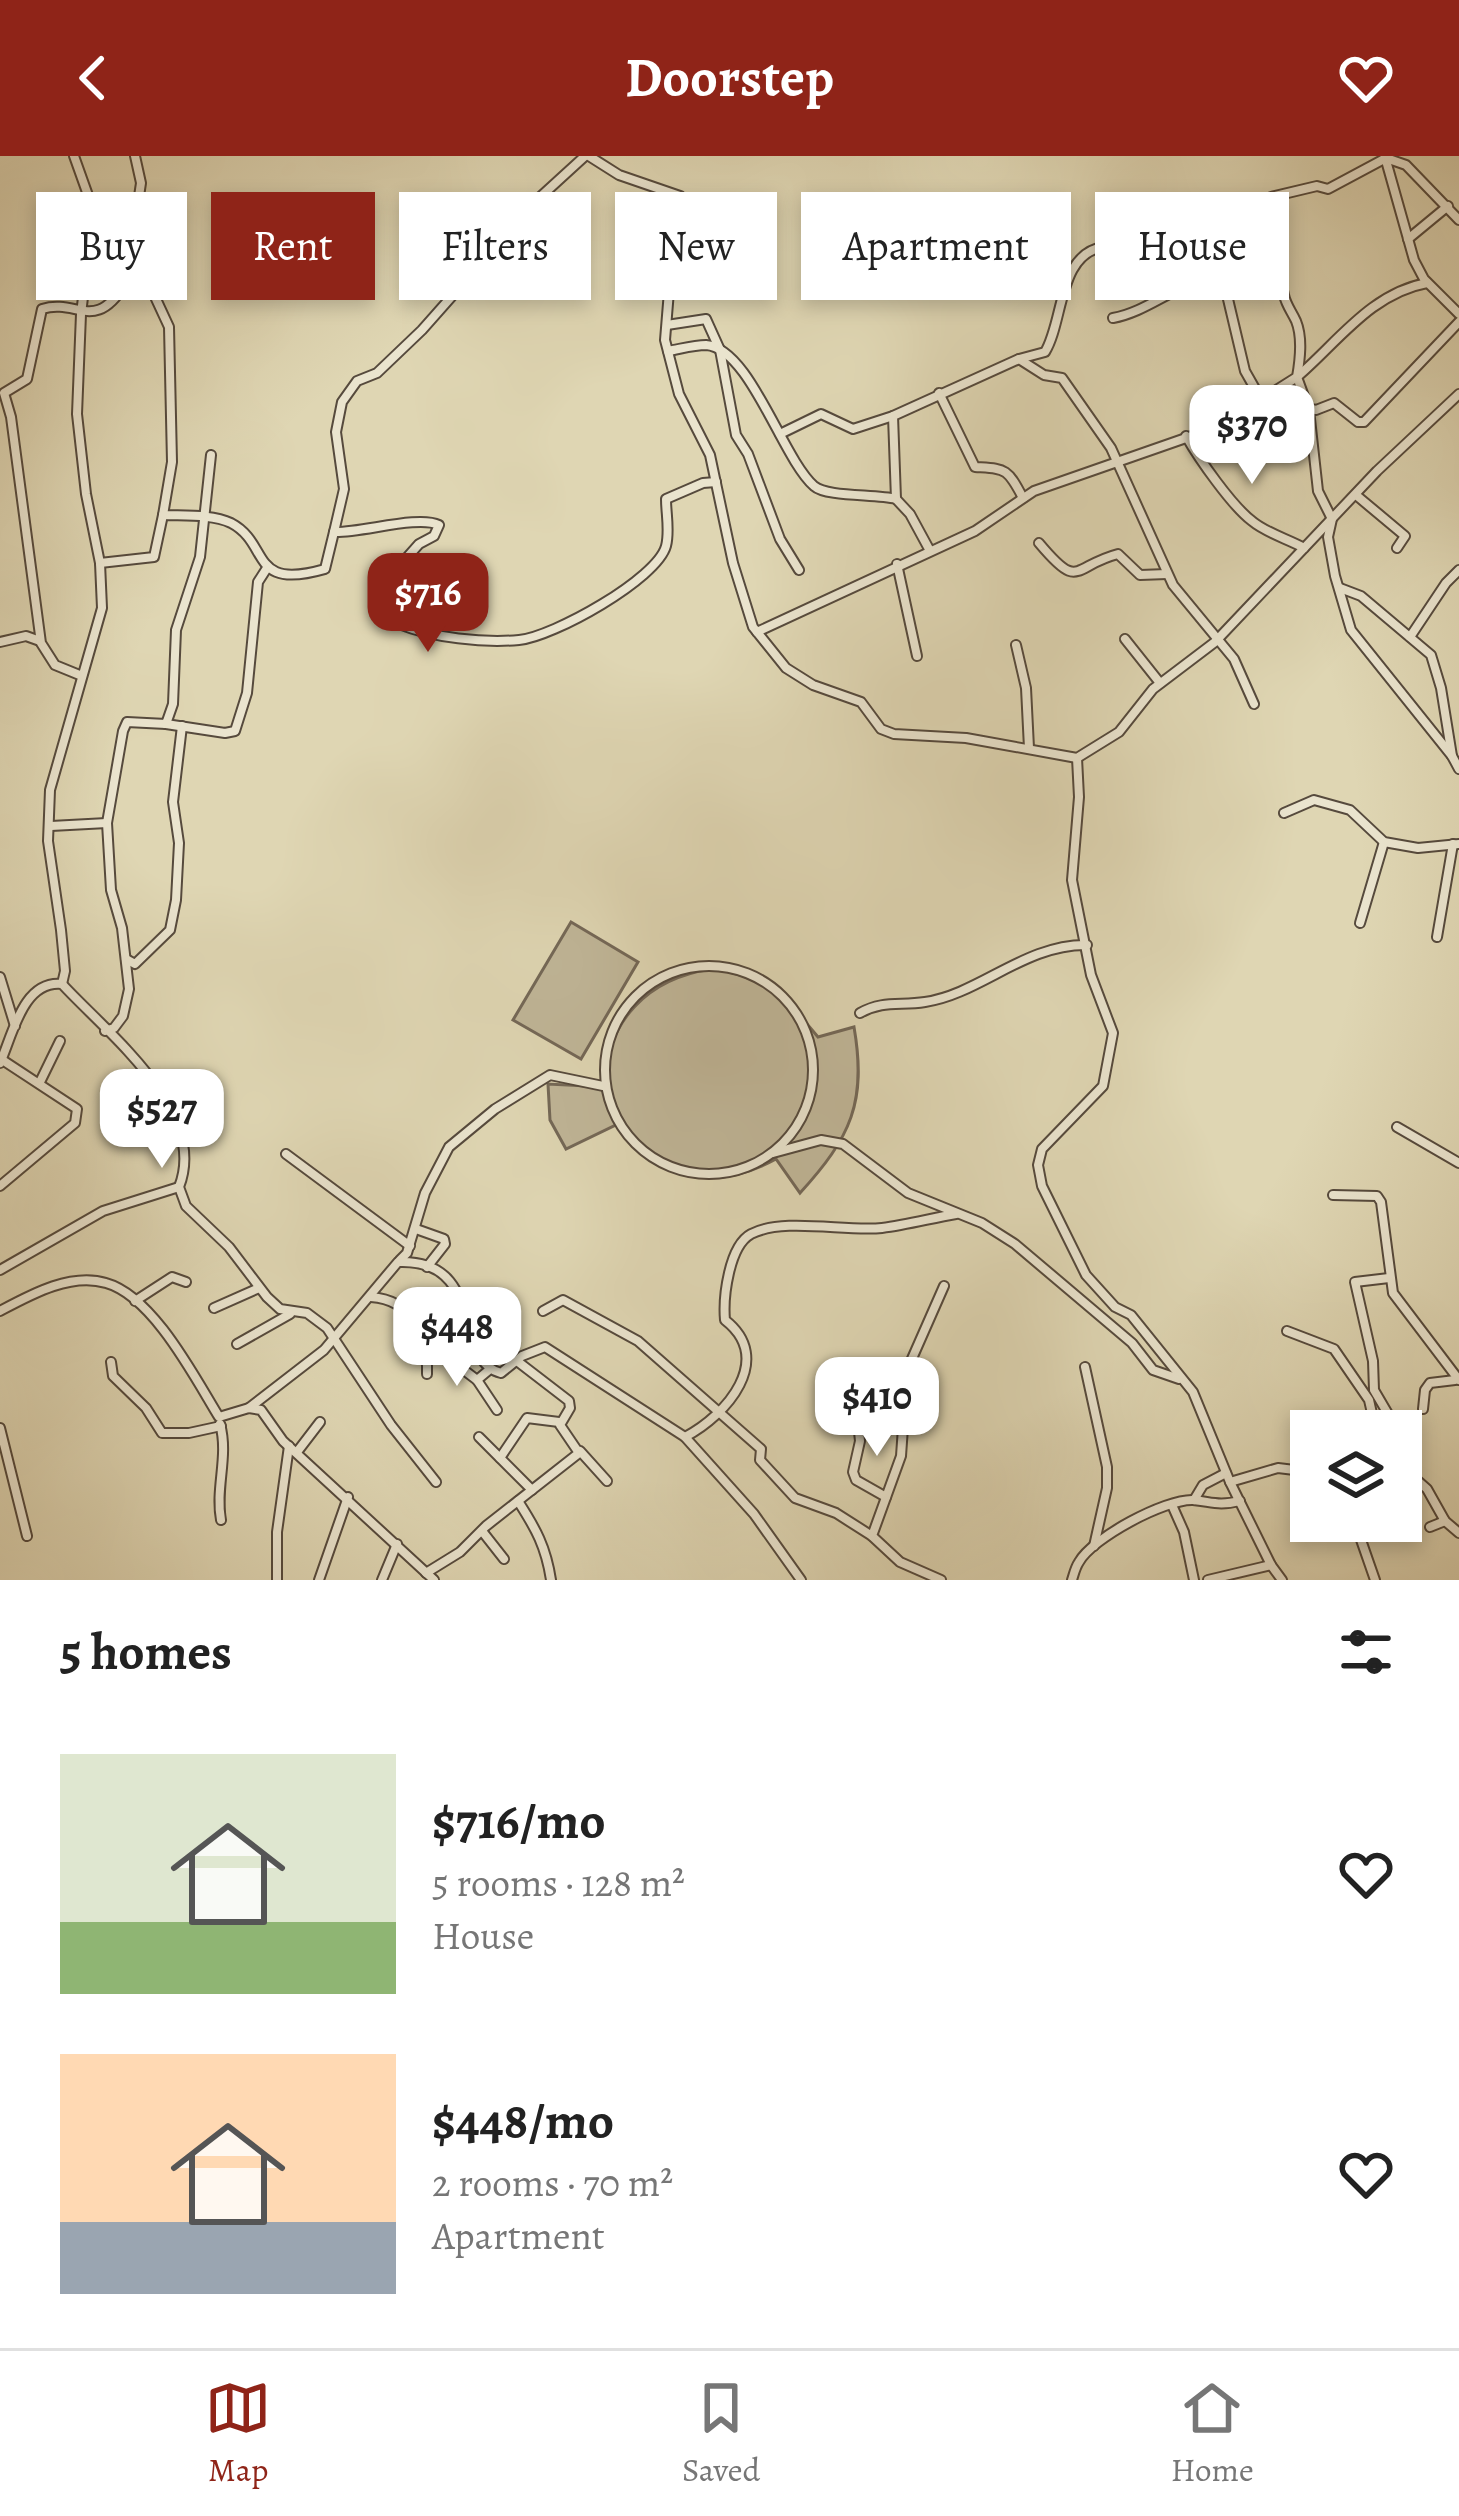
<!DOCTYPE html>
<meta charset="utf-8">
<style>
:root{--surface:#fff;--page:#f2f2f2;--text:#222;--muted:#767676;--line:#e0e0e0;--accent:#8f2418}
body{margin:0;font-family:Alegreya,serif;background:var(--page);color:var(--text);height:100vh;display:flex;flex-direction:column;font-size:45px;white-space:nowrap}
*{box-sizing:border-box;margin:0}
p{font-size:39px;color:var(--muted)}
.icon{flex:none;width:66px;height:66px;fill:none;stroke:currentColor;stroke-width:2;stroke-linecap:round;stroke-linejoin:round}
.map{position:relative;height:1424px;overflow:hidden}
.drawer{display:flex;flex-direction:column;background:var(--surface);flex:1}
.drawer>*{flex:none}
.hud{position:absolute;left:36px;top:36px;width:1389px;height:108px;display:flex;gap:24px}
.buttons{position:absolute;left:1290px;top:1254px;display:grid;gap:24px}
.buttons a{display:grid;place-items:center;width:132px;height:132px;border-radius:0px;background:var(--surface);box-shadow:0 6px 18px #0003;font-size:60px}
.price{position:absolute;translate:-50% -102px;padding:0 27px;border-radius:24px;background:#fff;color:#222;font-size:39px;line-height:78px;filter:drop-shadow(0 3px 6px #0008)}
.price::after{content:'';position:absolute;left:50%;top:72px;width:36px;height:27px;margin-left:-18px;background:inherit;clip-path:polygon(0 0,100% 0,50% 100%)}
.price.active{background:var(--accent);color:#fff}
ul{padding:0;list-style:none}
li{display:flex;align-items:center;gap:36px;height:300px;padding:0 60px}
li span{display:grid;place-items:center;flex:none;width:336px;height:240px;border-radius:0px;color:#555}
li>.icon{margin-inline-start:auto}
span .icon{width:144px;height:144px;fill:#fffc;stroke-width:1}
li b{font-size:51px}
h2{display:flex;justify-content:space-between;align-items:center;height:144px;padding:0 60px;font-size:51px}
.chip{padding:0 42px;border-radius:0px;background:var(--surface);box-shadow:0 6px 18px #0003;font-size:42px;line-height:108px}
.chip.active{background:var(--accent);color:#fff}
header{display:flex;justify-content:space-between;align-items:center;height:156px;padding:0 60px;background:var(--accent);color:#fff;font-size:54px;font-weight:700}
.menu{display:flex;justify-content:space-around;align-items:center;height:168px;border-top:3px solid var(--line);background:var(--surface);font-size:33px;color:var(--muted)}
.menu a{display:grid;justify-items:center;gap:6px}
.menu .active{color:var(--accent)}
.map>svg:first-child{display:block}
.green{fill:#c0b698;stroke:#746857;stroke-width:3}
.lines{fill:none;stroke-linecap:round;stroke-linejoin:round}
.minor-casing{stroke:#564a3d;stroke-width:12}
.minor{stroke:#eae4ce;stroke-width:8}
</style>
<header><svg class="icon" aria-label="back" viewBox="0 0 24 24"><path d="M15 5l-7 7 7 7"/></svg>Doorstep<svg class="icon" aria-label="heart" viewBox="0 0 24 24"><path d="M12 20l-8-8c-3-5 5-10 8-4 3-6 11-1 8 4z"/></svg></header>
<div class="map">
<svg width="1459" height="1424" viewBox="0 0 1459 1424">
<rect width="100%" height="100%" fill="#dfd6b3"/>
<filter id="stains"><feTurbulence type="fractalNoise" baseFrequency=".00167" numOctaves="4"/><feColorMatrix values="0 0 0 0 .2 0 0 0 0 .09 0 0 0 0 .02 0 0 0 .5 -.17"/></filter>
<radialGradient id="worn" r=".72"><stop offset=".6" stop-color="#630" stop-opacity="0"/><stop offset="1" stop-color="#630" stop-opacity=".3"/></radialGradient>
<g class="green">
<path d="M 571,766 L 638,806 L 581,903 L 513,864 Z"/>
<path d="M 712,813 C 762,819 787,843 818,881 L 854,871 C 867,946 851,981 800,1037 L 776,1003 C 716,1036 655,1026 616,969 L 566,993 L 550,964 L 548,928 L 605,931 C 605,865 648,822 712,813 Z"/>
</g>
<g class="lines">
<defs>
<g id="minor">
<path d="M 589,0 L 619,19 L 680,40 L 681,74 L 670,123 L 665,184 L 679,238 L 710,299 L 733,407 L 753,471 L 786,512 L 813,529 L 861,546 L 881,573 L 894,578 L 966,582 L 1077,602 L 1119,576 L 1153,533 L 1215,486 L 1377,315 L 1459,238"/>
<path d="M 1385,1 L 1414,104 L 1424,123 L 1459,158"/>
<path d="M 1270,75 L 1271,41 L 1317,30 L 1328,33 L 1386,2 L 1406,9 L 1459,64"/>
<path d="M 1408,83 L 1448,50"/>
<path d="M 126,127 L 150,130 L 169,171 L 172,306 L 163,359 C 184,360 212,358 231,367 C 271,388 248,435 325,413 L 334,376 C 362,377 418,359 439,369 L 434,380 L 419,388 L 388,423 L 389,442 L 399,468 C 433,482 483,487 519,484 C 553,481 657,423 666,390 C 670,375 666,358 666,343 L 703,327 L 716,326"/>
<path d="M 1427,127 C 1371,137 1337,187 1297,221 L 1309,254 L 1318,335 L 1332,363 L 1328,381 L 1335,420 L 1351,474 L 1452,600"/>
<path d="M 1113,162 C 1152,155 1182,121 1223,122 L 1245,215 L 1262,245"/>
<path d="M 667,169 L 706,163 L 720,194 L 736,279 L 748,298 L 780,383 L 799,414"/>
<path d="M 668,195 C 680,193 694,189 706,189 C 750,192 782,302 814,330 C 826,341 875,338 896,343"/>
<path d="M 939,237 L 975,311 C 1005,313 1007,311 1023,342"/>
<path d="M 1308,252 L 1316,254 L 1334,247 L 1358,266 L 1364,266 L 1459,166"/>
<path d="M 780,278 L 821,258 L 853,273 L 893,260"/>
<path d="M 1186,280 C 1199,303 1232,350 1252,365 C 1266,377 1288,383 1304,392"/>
<path d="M 1356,339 L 1405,380 L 1397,392"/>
<path d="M 334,376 L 344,333 L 336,276 L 342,246 L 357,225 L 377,217 L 422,174 L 538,43 L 585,0"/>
<path d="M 1039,387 C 1080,436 1072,410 1118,398 L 1140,419 L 1167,418"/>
<path d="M 929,393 L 910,358 L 896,343 L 893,260 L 1019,203 L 1044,219 L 1062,222 L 1111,292 L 1173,429 L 1234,503 L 1254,548"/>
<path d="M 100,407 L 154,401 L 163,359"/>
<path d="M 897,408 L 917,500"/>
<path d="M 1340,432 L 1361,440 L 1431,499 L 1441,532 L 1452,600 L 1459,613"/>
<path d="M 757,476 L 975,375 L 1034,335 L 1249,260 L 1270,238 L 1297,221 C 1300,204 1303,182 1296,165 C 1292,156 1286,149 1284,139 C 1277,108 1279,72 1248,55 L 1215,60 L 1185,75 L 1159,99 C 1137,88 1127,88 1103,91 C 1058,98 1064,165 1045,196 L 1019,203"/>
<path d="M 1410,481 L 1446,427 L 1459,414"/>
<path d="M 1125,483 L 1160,527"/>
<path d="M 0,486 L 26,480 L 40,485"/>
<path d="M 1016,489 L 1026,532 L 1029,592"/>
<path d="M 82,520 L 55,509 L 41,487 L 11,261 L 4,237 L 27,223 L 42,153 C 78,142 94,178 126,127 L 141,27 L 135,0"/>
<path d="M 166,568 L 225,577 L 235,575 L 247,537 L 258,426 L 267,412"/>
<path d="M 1077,602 L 1079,641 L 1072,724 L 1091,819 L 1113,877 L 1103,930 L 1042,993 L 1038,1009 L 1042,1030 L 1086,1119 L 1115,1151 L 1131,1159 L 1193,1236 L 1230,1326 L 1271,1409 L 1282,1424"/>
<path d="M 1284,657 L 1314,644 L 1350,654 L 1384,686 L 1418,692 L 1459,688"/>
<path d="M 51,670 L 107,667"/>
<path d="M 1360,767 L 1384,686"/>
<path d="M 1437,781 L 1453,688"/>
<path d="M 126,803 L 135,808 L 170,774 L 176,744 L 179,687 L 173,646 L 182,570"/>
<circle cx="709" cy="914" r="104"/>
<path d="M 0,821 L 15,870"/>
<path d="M 62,828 L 65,815 L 61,774 L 48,685 L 50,634 L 102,452 L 100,407 L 86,338 L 77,258 L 81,158 L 90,83 L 89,42 L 74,0"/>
<path d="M 860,857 C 883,844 900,850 925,846 C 980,838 1025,788 1087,789"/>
<path d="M 105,875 L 114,872 L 123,860 L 129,833 L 122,772 L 111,734 L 107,667 L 123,575 L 127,566 L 166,568 L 173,548 L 176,474 L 200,401 L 211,299"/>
<path d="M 0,907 C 13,878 23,824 62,828 C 107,877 209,955 179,1031 L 186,1050 L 229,1091 L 267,1141 L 280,1153 L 307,1157 L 327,1172 L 391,1269 L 436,1326"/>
<path d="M 40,926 L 60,885"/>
<path d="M 1397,971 L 1459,1007"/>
<path d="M 773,997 L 821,984 L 843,988 L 908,1037 L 982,1067 L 1015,1088 L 1132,1187 L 1153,1214 L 1179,1223"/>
<path d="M 286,998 L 410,1090"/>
<path d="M 0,1030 L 75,967 L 77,953 L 1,903"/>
<path d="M 1333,1039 L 1377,1040 L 1381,1046 L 1393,1137 L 1459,1224"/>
<path d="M 416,1073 L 444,1083 L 445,1088 L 427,1111"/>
<path d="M 400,1104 L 407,1097 L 425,1037 L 449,991 L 495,953 L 550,919 L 603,930"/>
<path d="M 0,1114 L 103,1055 L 179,1031"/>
<path d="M 1389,1122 L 1355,1126 L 1373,1205 L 1374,1234 L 1398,1275"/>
<path d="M 371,1141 C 413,1144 428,1180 427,1218"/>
<path d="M 135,1145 L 172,1121 L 186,1126"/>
<path d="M 214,1152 L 259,1132"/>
<path d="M 0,1155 C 30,1139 71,1116 106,1127 C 153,1140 195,1222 219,1261 L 249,1252 L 261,1254 L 283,1285 L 434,1424"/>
<path d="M 543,1155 L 563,1144 L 638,1185 L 761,1293 L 760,1304 L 795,1342 L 836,1357 L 872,1380"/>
<path d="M 1287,1175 L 1334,1193 L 1369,1244 L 1376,1275"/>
<path d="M 237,1188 L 290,1158"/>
<path d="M 452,1205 L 477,1224"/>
<path d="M 111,1206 L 113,1220 L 146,1252 L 162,1277 L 189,1277 L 221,1270"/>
<path d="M 1085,1211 L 1107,1311 L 1107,1332 L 1094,1390"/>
<path d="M 489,1214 L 477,1224 L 497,1254"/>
<path d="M 840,1222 L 855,1238 L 860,1285 L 853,1316 L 856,1324 L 886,1341"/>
<path d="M 249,1252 L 324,1194 L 398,1106 C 487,1102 453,1206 501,1217 L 522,1200 L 545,1191 L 685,1281"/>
<path d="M 1423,1253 L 1425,1234 L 1430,1227 L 1455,1224"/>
<path d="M 220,1268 C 229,1300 215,1332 221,1364"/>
<path d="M 0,1272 L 27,1380"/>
<path d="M 479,1281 L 532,1334"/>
<path d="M 1401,1281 L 1415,1321"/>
<path d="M 580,1295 L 607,1325"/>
<path d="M 297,1296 L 320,1266"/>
<path d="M 500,1302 L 527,1262 L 559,1266"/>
<path d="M 1401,1310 L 1427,1333 L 1445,1365 L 1459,1377"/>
<path d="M 1230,1326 L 1278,1312 L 1311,1316"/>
<path d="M 1194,1344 L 1203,1329 L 1226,1317"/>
<path d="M 518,1345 C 536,1373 546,1391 551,1424"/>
<path d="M 1172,1349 L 1184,1376 L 1194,1424"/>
<path d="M 1401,1361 L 1403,1360"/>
<path d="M 1430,1371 L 1445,1365"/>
<path d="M 482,1375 L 504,1403"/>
<path d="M 426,1417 L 460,1396 L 486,1370 L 579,1297 L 560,1269 L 570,1252 L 569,1245 L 517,1205"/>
<path d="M 277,1424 L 277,1376 L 289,1290"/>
<path d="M 319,1424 L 348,1341"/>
<path d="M 382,1424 L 397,1388"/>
<path d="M 801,1424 L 754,1358 L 685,1281 C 727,1259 775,1203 725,1164 C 723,1141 729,1090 751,1078 C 784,1061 845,1076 882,1072 C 907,1069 932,1062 956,1058"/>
<path d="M 941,1424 L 900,1406 L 872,1380 L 901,1300 L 907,1214 L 944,1130"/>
<path d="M 1072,1424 C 1074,1418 1075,1412 1079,1406 C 1092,1382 1165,1343 1193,1344 C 1213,1346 1218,1350 1240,1345"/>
<path d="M 1208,1424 L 1271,1409"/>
<path d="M 1375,1424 L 1360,1381 L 1390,1365"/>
</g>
</defs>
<use href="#minor" class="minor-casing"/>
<use href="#minor" class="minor"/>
</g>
<rect width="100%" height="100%" filter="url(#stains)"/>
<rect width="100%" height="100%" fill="url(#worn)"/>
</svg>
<div class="buttons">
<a><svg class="icon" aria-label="layers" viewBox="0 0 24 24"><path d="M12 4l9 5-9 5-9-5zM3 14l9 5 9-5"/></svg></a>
</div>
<b class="price" style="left:1252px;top:331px">$370</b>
<b class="price active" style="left:428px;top:499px">$716</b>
<b class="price" style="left:162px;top:1015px">$527</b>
<b class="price" style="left:457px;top:1233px">$448</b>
<b class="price" style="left:877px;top:1303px">$410</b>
<div class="hud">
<a class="chip">Buy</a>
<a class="chip active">Rent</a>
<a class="chip">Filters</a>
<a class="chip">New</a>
<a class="chip">Apartment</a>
<a class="chip">House</a>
</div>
</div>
<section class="drawer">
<h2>5 homes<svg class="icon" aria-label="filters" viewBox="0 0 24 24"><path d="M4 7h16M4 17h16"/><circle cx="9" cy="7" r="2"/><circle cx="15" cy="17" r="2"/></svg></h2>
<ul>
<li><span style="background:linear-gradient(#dfe7d0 70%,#8fb573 0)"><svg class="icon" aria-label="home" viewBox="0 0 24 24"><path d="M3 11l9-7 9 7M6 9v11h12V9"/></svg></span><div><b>$716/mo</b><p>5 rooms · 128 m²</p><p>House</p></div><svg class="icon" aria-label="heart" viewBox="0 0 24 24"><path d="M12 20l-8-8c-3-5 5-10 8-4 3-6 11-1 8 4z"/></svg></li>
<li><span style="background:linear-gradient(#ffd9b3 70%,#9aa5b1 0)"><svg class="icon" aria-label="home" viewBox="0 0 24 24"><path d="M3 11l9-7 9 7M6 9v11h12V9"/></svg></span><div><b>$448/mo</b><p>2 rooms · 70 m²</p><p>Apartment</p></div><svg class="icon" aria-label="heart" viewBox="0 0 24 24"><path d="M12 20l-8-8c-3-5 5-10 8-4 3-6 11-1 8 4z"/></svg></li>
</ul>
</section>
<nav class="menu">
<a class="active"><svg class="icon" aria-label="map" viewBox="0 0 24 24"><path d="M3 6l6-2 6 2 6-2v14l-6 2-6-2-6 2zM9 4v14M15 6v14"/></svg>Map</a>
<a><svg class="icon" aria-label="saved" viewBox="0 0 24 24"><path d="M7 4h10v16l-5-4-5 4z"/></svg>Saved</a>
<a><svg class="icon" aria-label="home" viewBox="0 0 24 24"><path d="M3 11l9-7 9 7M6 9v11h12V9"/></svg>Home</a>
</nav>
